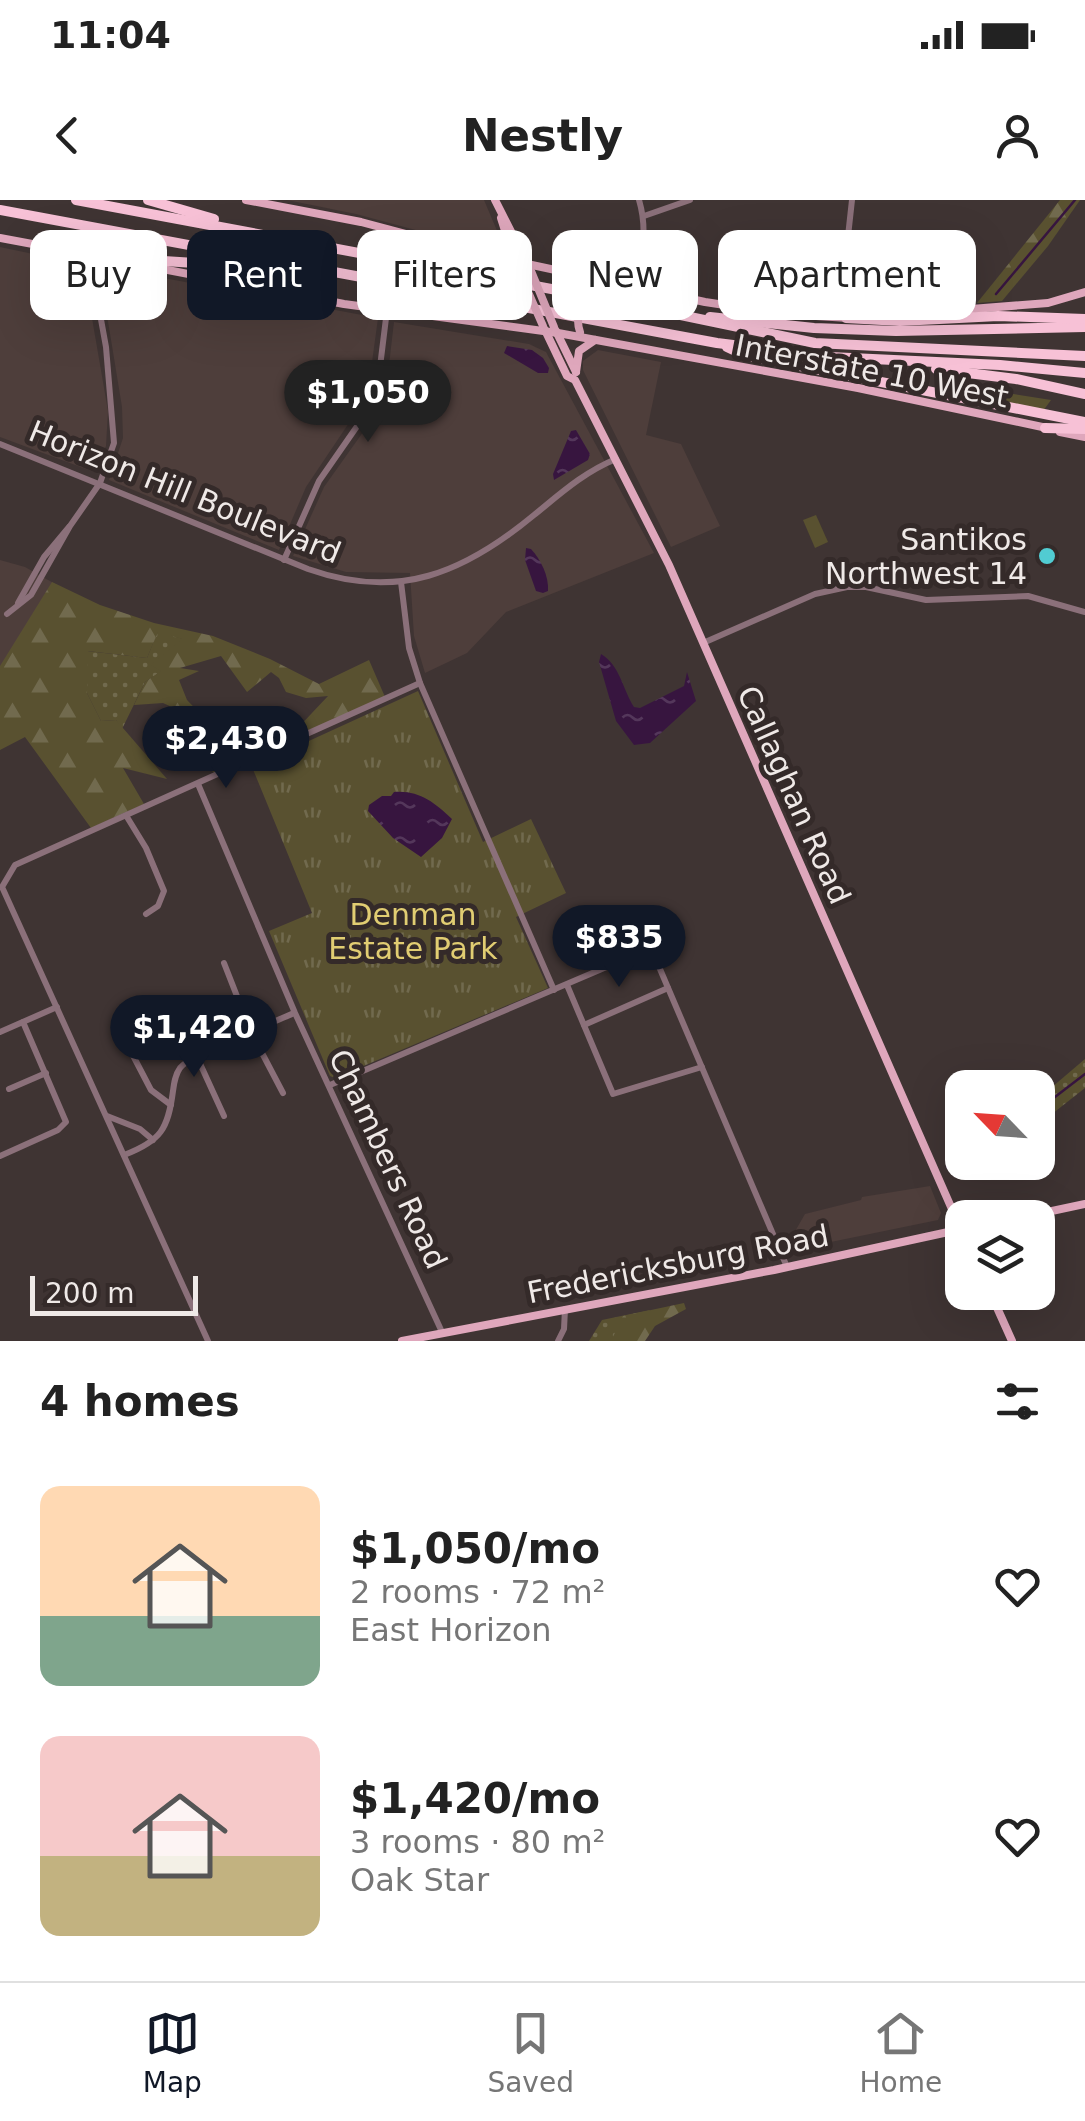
<!DOCTYPE html>
<meta charset="utf-8">
<style>
:root{--surface:#fff;--page:#f2f2f2;--text:#222;--muted:#767676;--line:#e0e0e0;--accent:#111827}
body{margin:0;font-family:"DejaVu Sans",sans-serif;background:var(--page);color:var(--text);height:100vh;display:flex;flex-direction:column;font-size:38px;white-space:nowrap}
*{box-sizing:border-box;margin:0}
p{font-size:32px;color:var(--muted)}
.icon{flex:none;width:55px;height:55px;fill:none;stroke:currentColor;stroke-width:2;stroke-linecap:round;stroke-linejoin:round}
.map{position:relative;height:1141px;overflow:hidden}
.drawer{display:flex;flex-direction:column;background:var(--surface);flex:1}
.drawer>*{flex:none}
.top-card{position:absolute;left:30px;top:30px;width:1025px;height:90px;display:flex;gap:20px}
.needle{width:65px;rotate:295deg}
.tools{position:absolute;left:945px;top:870px;display:grid;gap:20px}
.tools a{display:grid;place-items:center;width:110px;height:110px;border-radius:20px;background:var(--surface);box-shadow:0 10px 40px #0002;font-size:50px}
.scale{position:absolute;left:30px;bottom:25px;width:168px;box-sizing:border-box;padding-left:10px;border:5px solid #efe9e7;border-top:0;font-size:28px;line-height:35px;white-space:nowrap;color:#efe9e7;-webkit-text-stroke:8px #342a29;paint-order:stroke}
.price{position:absolute;translate:-50% -85px;padding:0 22px;border-radius:35px;background:var(--accent);color:#fff;font-size:32px;line-height:65px;filter:drop-shadow(0 2px 5px #0008)}
.price::after{content:'';position:absolute;left:50%;top:60px;width:30px;height:22px;margin-left:-15px;background:inherit;clip-path:polygon(0 0,100% 0,50% 100%)}
.price.current{background:#222;color:#fff}
ul{padding:0;list-style:none}
li{display:flex;align-items:center;gap:30px;height:250px;padding:0 40px}
li span{display:grid;place-items:center;flex:none;width:280px;height:200px;border-radius:20px;color:#555}
li>.icon{margin-inline-start:auto}
span .icon{width:120px;height:120px;fill:#fffc;stroke-width:1}
li b{font-size:42px}
h2{display:flex;justify-content:space-between;align-items:center;height:120px;padding:0 40px;font-size:42px}
.pill{padding:0 35px;border-radius:20px;background:var(--surface);box-shadow:0 10px 40px #0002;font-size:35px;line-height:90px}
.pill.current{background:var(--accent);color:#fff}
.status{display:flex;justify-content:space-between;align-items:center;height:70px;padding:0 50px;background:var(--surface);direction:ltr}
.status svg{height:28px;fill:currentColor}
header{display:flex;justify-content:space-between;align-items:center;height:130px;padding:0 40px;background:var(--surface);font-size:45px;font-weight:700}
.dock{display:flex;justify-content:space-around;align-items:center;height:140px;border-top:2px solid var(--line);background:var(--surface);font-size:28px;color:var(--muted)}
.dock a{display:grid;justify-items:center;gap:5px}
.dock .current{color:var(--accent)}
.map>svg:first-child{display:block}
.built{fill:#4e3e3b}
.grass{fill:url(#grass-dots)}
.forest{fill:url(#forest-firs)}
.park{fill:url(#park-tufts)}
.pitch{fill:#595130}
.water{fill:url(#water-ripples)}
.lines{fill:none;stroke-linecap:round;stroke-linejoin:round}
.stream{stroke:#37153f;stroke-width:2.5}
.minor{stroke:#8b707a;stroke-width:6}
.major{stroke:#dfa7bc;stroke-width:8}
.highway{stroke:#f7c1d6;stroke-width:10}
.major-bridge{stroke:#dfa7bc;stroke-width:8}
.poi-dot{fill:#51ccd2;stroke:#342a29;stroke-width:4}
.labels{text-anchor:middle;dominant-baseline:central;stroke-width:10;stroke-linejoin:round;paint-order:stroke}
.street-label{font-size:30px;fill:#efe9e7;stroke:#342a29}
.poi-label{font-size:30px;fill:#efe9e7;stroke:#342a29;text-anchor:end}
.park-label{font-size:30px;fill:#e1cd72;stroke:#342a29}
</style>
<div class="status"><b>11:04</b><svg viewBox="0 0 49 12"><path d="M0 12V9h3v3zM5 12V6h3v6zM10 12V3h3v9zM15 12V0h3v12zM26 1h20v11H26zM47 4h2v5h-2z"/></svg></div>
<header><svg class="icon" aria-label="back" viewBox="0 0 24 24"><path d="M15 5l-7 7 7 7"/></svg>Nestly<svg class="icon" aria-label="person" viewBox="0 0 24 24"><circle cx="12" cy="8" r="4"/><path d="M4 21q1-7 8-7t8 7"/></svg></header>
<div class="map">
<svg width="1085" height="1141" viewBox="0 0 1085 1141">
<defs>
<pattern id="grass-dots" width="8" height="8" patternUnits="userSpaceOnUse" patternTransform="scale(2.5)"><rect width="8" height="8" fill="#595130"/><path d="M2 2h.1M6 6h.1" fill="none" stroke="#716a4e" stroke-width="1.8" stroke-linecap="round"/></pattern>
<pattern id="forest-firs" width="22" height="20" patternUnits="userSpaceOnUse" patternTransform="scale(2.5)"><rect width="22" height="20" fill="#595130"/><path d="M5 1l3.5 6h-7zM16 11l3.5 6h-7z" fill="#716a4e"/></pattern>
<pattern id="park-tufts" width="24" height="20" patternUnits="userSpaceOnUse" patternTransform="scale(2.5)"><rect width="24" height="20" fill="#595130"/><path d="M3 7l-1-3M5 7V3M7 7l1-3M15 17l-1-3M17 17v-4M19 17l1-3" fill="none" stroke="#716a4e"/></pattern>
<pattern id="water-ripples" width="26" height="14" patternUnits="userSpaceOnUse" patternTransform="scale(2.5)"><rect width="26" height="14" fill="#37153f"/><path d="M2 4q2-2 4 0t4 0M15 11q2-2 4 0t4 0" fill="none" stroke="#54375b"/></pattern>
</defs>
<rect width="100%" height="100%" fill="#3f3433"/>
<g class="built">
<path d="M 287,0 L 484,0 L 498,33 L 494,51 L 356,14 Z"/>
<path d="M 0,47 L 90,66 L 87,89 L 108,211 L 106,246 L 94,272 L 0,237 Z"/>
<path d="M 110,68 L 378,118 L 370,177 L 361,205 L 306,287 L 279,350 L 109,280 L 123,238 L 122,207 L 104,97 Z"/>
<path d="M 394,122 L 529,144 L 546,152 L 654,353 L 506,412 L 467,453 L 425,473 L 414,436 L 410,373 L 346,372 L 293,356 L 324,287 L 373,218 L 387,182 Z"/>
<path d="M 598,150 L 661,162 L 646,235 L 681,244 L 720,326 L 671,347 L 583,170 L 583,161 Z"/>
<path d="M 0,360 L 25,367 L 57,385 L 0,481 Z"/>
<path d="M 930,986 L 941,1013 L 938,1020 L 787,1051 L 786,1047 L 805,1014 L 861,1000 L 862,997 Z"/>
</g>
<g class="grass">
<path d="M 158,431 L 183,439 L 151,465 L 162,471 L 145,482 L 122,529 L 116,520 L 101,521 L 87,493 L 87,451 L 147,458 Z"/>
<path d="M 1085,859 L 1085,888 L 1038,925 L 1038,899 Z"/>
<path d="M 650,1110 L 631,1141 L 589,1141 L 602,1120 Z"/>
</g>
<g class="forest">
<path d="M 1060,0 L 1080,0 L 1048,46 L 1002,101 L 977,103 Z"/>
<path d="M 962,186 L 1051,200 L 1043,211 L 963,197 Z"/>
<path d="M 52,382 L 100,405 L 154,423 L 213,436 L 270,459 L 319,484 L 369,460 L 385,497 L 301,534 L 295,531 L 328,496 L 306,498 L 286,492 L 279,478 L 271,472 L 247,492 L 221,456 L 180,468 L 199,471 L 179,480 L 187,500 L 244,559 L 214,573 L 167,525 L 174,508 L 163,503 L 134,505 L 145,482 L 161,471 L 150,465 L 182,439 L 158,432 L 147,458 L 88,451 L 87,493 L 101,521 L 116,520 L 167,579 L 123,568 L 144,604 L 91,628 L 25,537 L 0,550 L 0,466 Z"/>
<path d="M 684,1103 L 686,1109 L 655,1126 L 645,1141 L 611,1141 L 623,1116 Z"/>
</g>
<path class="park" d="M 418,491 L 483,642 L 531,619 L 566,693 L 516,717 L 548,788 L 335,878 L 330,876 L 269,731 L 312,713 L 252,567 Z"/>
<path class="pitch" d="M 816,315 L 828,342 L 815,348 L 803,320 Z"/>
<g class="water">
<path d="M 507,146 L 532,150 L 543,158 L 549,168 L 548,173 L 538,173 L 504,153 Z"/>
<path d="M 576,230 L 590,254 L 588,260 L 554,280 L 553,274 L 571,231 Z"/>
<path d="M 526,348 L 531,349 C 541,360 549,376 548,391 L 543,393 L 536,391 L 525,360 Z"/>
<path d="M 601,454 C 620,465 623,490 634,507 L 640,508 L 684,486 L 687,472 L 696,501 L 650,543 L 634,545 L 616,521 L 599,462 Z"/>
<path d="M 394,592 C 419,590 434,602 452,619 L 442,638 L 421,657 L 393,638 L 368,611 L 369,605 L 382,596 L 391,596 Z"/>
</g>
<g class="lines">
<g class="stream">
<path d="M 996,94 L 1075,0"/>
<path d="M 1038,910 L 1085,874"/>
<path d="M 947,967 L 962,960"/>
</g>
<g class="minor">
<path d="M 644,16 L 690,0"/>
<path d="M 636,86 C 642,56 648,30 639,0"/>
<path d="M 839,118 L 852,0"/>
<path d="M 0,244 L 308,369 C 398,401 464,373 534,315 C 560,294 584,272 616,259"/>
<path d="M 284,360 L 319,281 L 367,212 L 379,175 L 387,110"/>
<path d="M 401,382 L 409,448 L 420,483 L 554,790"/>
<path d="M 18,403 L 44,357 L 69,327"/>
<path d="M 7,414 L 31,395 L 70,326 L 100,283 L 114,243 L 106,147 L 96,92 L 101,57"/>
<path d="M 703,443 L 815,394 L 847,387 L 866,387 L 926,400 L 1028,396 L 1085,412"/>
<path d="M 198,584 L 295,813 L 442,1132"/>
<path d="M 127,617 L 146,648 L 164,691 L 158,706 L 146,714"/>
<path d="M 224,763 L 251,832 L 283,893"/>
<path d="M 567,785 L 613,894 L 702,867"/>
<path d="M 584,825 L 668,788"/>
<path d="M 0,832 L 57,807"/>
<path d="M 127,844 L 151,890 L 171,905"/>
<path d="M 197,857 L 224,916"/>
<path d="M 330,885 L 637,754 L 648,753 L 657,762 L 787,1067"/>
<path d="M 9,889 L 46,873"/>
<path d="M 107,916 L 140,929 L 153,940"/>
<path d="M 124,955 C 161,941 168,929 173,891 C 174,883 175,875 180,868 C 194,851 271,824 294,813"/>
<path d="M 0,956 L 58,930 L 66,922 L 23,822"/>
<path d="M 208,1141 L 2,687 L 15,665 L 420,483"/>
<path d="M 558,1141 L 564,1129 L 565,1109"/>
</g>
<g class="major">
<path d="M 246,0 L 361,22 L 485,55 L 705,102 L 783,114 L 849,118"/>
<path d="M 495,0 L 529,67"/>
<path d="M 501,18 L 515,62"/>
<path d="M 0,38 L 102,57"/>
<path d="M 126,62 L 344,104 L 558,133 L 858,188 L 1047,228"/>
<path d="M 883,116 L 1048,103 L 1085,92"/>
<path d="M 545,130 L 567,176 L 575,180 L 669,365 L 962,1032"/>
<path d="M 556,131 L 576,172"/>
<path d="M 576,172 L 579,151 L 595,140"/>
<path d="M 1060,232 L 1085,237"/>
<path d="M 1019,1018 L 1085,1004"/>
<path d="M 990,1092 L 1012,1141"/>
<path d="M 402,1141 L 774,1070 L 962,1029"/>
</g>
<g class="highway">
<path d="M 76,0 L 594,97 L 815,143 L 1085,156"/>
<path d="M 148,0 L 214,19"/>
<path d="M 0,10 L 717,143 L 830,157 L 1000,165 L 1085,173"/>
<path d="M 101,57 L 242,66 L 264,60"/>
<path d="M 710,117 L 814,128 L 896,131 L 1085,127"/>
<path d="M 846,118 L 900,121 L 998,116 L 1085,119"/>
<path d="M 727,147 L 744,155 L 1085,222"/>
<path d="M 936,169 L 1016,179 L 1085,194"/>
<path d="M 1045,228 L 1085,229"/>
</g>
<g class="major-bridge">
<path d="M 518,69 L 543,126"/>
<path d="M 531,71 L 554,127"/>
<path d="M 484,114 L 495,73 L 494,64"/>
<path d="M 580,132 C 575,118 580,93 592,83"/>
</g>
</g>
<circle class="poi-dot" cx="1047" cy="356" r="10"/>
<g class="labels">
<g class="street-label">
<text transform="translate(872 171) rotate(11)">Interstate 10 West</text>
<text transform="translate(185 292) rotate(22)">Horizon Hill Boulevard</text>
<text transform="translate(794 595) rotate(66)">Callaghan Road</text>
<text transform="translate(388 959) rotate(65)">Chambers Road</text>
<text transform="translate(678 1064) rotate(-11)">Fredericksburg Road</text>
</g>
<g class="poi-label">
<text x="1027" y="339">Santikos<tspan x="1027" dy="34">Northwest 14</tspan></text>
</g>
<g class="park-label">
<text x="413" y="714">Denman<tspan x="413" dy="34">Estate Park</tspan></text>
</g>
</g>
</svg>
<div class="tools">
<a><svg class="needle" viewBox="-14 -14 28 28"><path d="M0-13l5 13h-10z" fill="#e53935"/><path d="M0 13l5-13h-10z" fill="#767676"/></svg></a>
<a><svg class="icon" aria-label="layers" viewBox="0 0 24 24"><path d="M12 4l9 5-9 5-9-5zM3 14l9 5 9-5"/></svg></a>
</div>
<div class="scale">200 m</div>
<b class="price current" style="left:368px;top:245px">$1,050</b>
<b class="price" style="left:226px;top:591px">$2,430</b>
<b class="price" style="left:619px;top:790px">$835</b>
<b class="price" style="left:194px;top:880px">$1,420</b>
<div class="top-card">
<a class="pill">Buy</a>
<a class="pill current">Rent</a>
<a class="pill">Filters</a>
<a class="pill">New</a>
<a class="pill">Apartment</a>
</div>
</div>
<section class="drawer">
<h2>4 homes<svg class="icon" aria-label="filters" viewBox="0 0 24 24"><path d="M4 7h16M4 17h16"/><circle cx="9" cy="7" r="2"/><circle cx="15" cy="17" r="2"/></svg></h2>
<ul>
<li><span style="background:linear-gradient(#ffd9b3 65%,#7fa58c 0)"><svg class="icon" aria-label="home" viewBox="0 0 24 24"><path d="M3 11l9-7 9 7M6 9v11h12V9"/></svg></span><div><b>$1,050/mo</b><p>2 rooms · 72 m²</p><p>East Horizon</p></div><svg class="icon" aria-label="heart" viewBox="0 0 24 24"><path d="M12 20l-8-8c-3-5 5-10 8-4 3-6 11-1 8 4z"/></svg></li>
<li><span style="background:linear-gradient(#f6c9c9 60%,#c2b280 0)"><svg class="icon" aria-label="home" viewBox="0 0 24 24"><path d="M3 11l9-7 9 7M6 9v11h12V9"/></svg></span><div><b>$1,420/mo</b><p>3 rooms · 80 m²</p><p>Oak Star</p></div><svg class="icon" aria-label="heart" viewBox="0 0 24 24"><path d="M12 20l-8-8c-3-5 5-10 8-4 3-6 11-1 8 4z"/></svg></li>
</ul>
</section>
<nav class="dock">
<a class="current"><svg class="icon" aria-label="map" viewBox="0 0 24 24"><path d="M3 6l6-2 6 2 6-2v14l-6 2-6-2-6 2zM9 4v14M15 6v14"/></svg>Map</a>
<a><svg class="icon" aria-label="saved" viewBox="0 0 24 24"><path d="M7 4h10v16l-5-4-5 4z"/></svg>Saved</a>
<a><svg class="icon" aria-label="home" viewBox="0 0 24 24"><path d="M3 11l9-7 9 7M6 9v11h12V9"/></svg>Home</a>
</nav>
